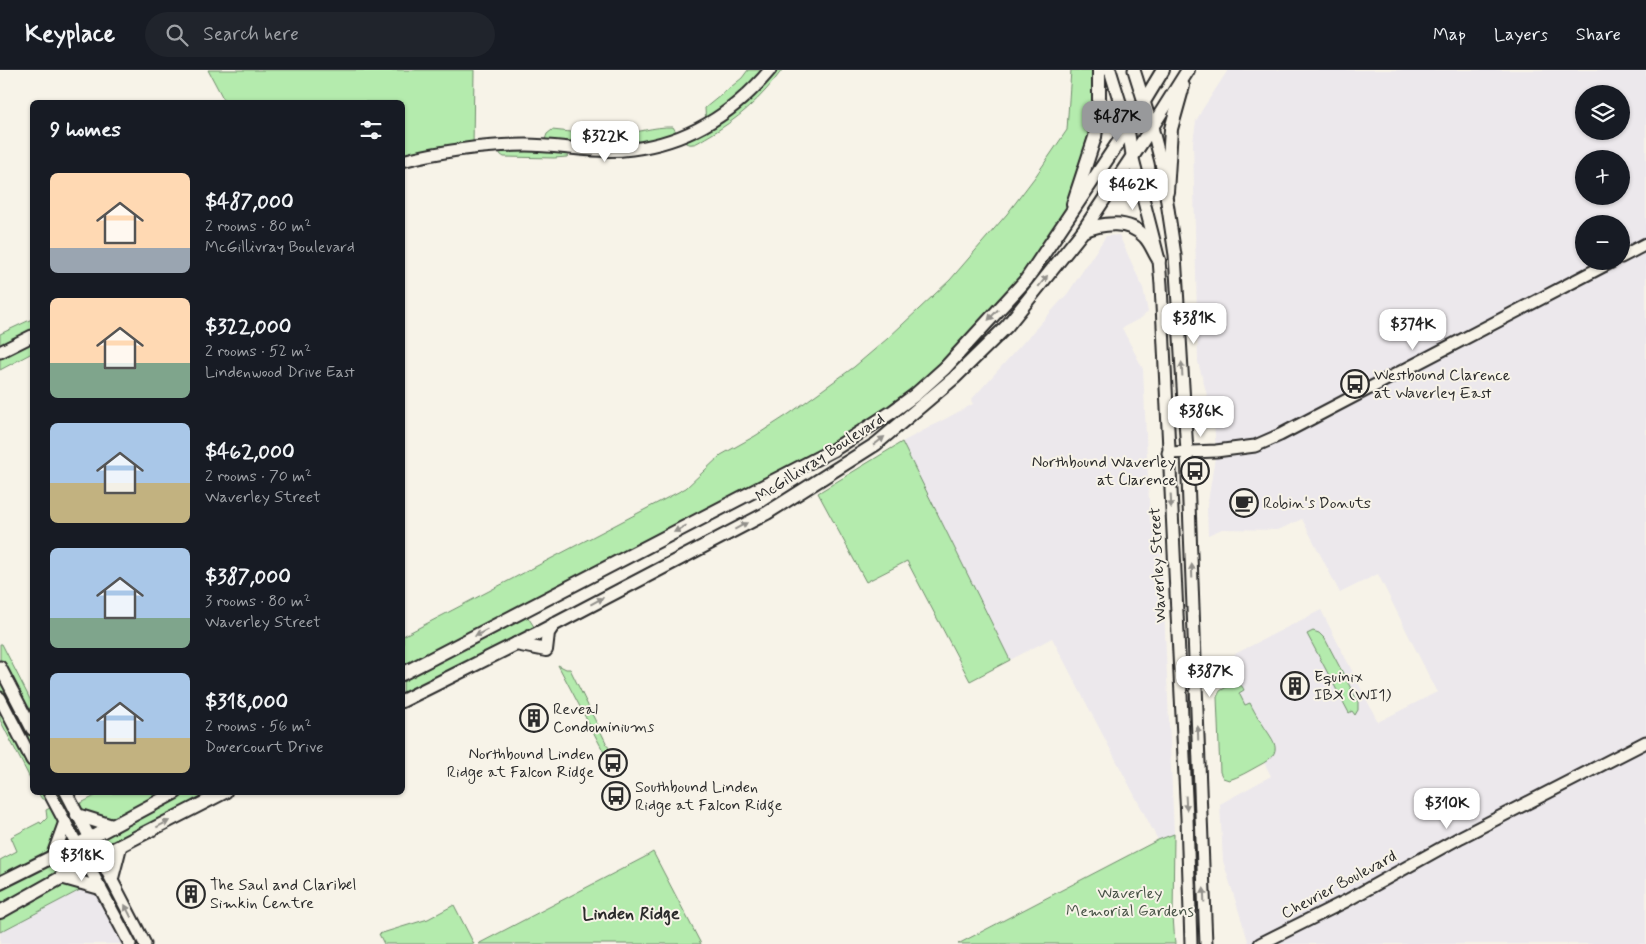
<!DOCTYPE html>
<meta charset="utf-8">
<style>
:root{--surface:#171b24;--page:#20242c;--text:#f1f3f6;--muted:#9ea1a6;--line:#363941;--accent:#98999b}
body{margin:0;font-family:Mynerve,sans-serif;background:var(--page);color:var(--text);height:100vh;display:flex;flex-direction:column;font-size:19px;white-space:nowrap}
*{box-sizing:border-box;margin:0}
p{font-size:16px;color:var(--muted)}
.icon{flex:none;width:28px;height:28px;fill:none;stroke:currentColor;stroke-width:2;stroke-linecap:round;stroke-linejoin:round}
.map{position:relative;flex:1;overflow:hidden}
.details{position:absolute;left:30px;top:30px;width:375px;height:695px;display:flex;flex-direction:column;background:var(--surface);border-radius:8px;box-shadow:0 1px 4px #0004}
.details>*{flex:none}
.buttons{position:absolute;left:1575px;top:15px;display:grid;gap:10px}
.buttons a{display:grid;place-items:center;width:55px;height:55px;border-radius:50%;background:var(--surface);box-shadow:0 1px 4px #0004;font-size:25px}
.price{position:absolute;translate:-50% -42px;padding:0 11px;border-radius:10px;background:#fff;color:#222;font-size:16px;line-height:32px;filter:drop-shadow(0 1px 2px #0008)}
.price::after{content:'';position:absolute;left:50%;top:30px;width:15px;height:11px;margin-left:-8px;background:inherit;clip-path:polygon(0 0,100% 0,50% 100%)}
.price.selected{background:var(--accent);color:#111}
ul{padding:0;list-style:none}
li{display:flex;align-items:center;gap:15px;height:125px;padding:0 20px}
li span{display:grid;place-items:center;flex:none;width:140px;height:100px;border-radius:8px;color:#555}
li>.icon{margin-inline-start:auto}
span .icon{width:60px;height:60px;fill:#fffc;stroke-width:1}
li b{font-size:21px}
h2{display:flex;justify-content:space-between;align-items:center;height:60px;padding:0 20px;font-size:21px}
header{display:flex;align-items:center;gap:30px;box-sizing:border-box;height:70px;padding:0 25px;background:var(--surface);border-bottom:1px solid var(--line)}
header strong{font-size:24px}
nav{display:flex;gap:28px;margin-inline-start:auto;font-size:18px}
.search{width:350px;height:45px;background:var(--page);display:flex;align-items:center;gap:12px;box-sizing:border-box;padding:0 18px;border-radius:28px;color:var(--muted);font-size:19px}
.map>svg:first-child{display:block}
.built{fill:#ece8ec;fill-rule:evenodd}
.green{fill:#b4ebad;stroke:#708b6c;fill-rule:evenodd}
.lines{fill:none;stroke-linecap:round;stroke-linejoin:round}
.secondary-casing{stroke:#2b2b2b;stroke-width:15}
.primary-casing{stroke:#2b2b2b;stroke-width:16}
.secondary{stroke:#f7f3e8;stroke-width:11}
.primary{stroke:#f7f3e8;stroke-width:12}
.oneway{fill:#918f8a}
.labels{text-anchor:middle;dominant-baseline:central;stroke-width:4;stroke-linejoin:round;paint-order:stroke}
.poi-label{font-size:16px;fill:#2b2b2b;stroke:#f7f3e8;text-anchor:start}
.street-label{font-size:16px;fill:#2b2b2b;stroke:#f7f3e8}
.park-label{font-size:16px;fill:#465145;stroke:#f7f3e8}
.neighbourhood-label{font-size:18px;font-weight:bold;fill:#2b2b2b;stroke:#f7f3e8}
</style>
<header>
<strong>Keyplace</strong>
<div class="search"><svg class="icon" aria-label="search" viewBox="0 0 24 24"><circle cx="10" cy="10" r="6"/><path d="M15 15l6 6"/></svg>Search here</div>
<nav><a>Map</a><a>Layers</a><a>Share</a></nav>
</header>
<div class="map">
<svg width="1646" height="874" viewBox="0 0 1646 874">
<rect width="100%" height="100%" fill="#f7f3e8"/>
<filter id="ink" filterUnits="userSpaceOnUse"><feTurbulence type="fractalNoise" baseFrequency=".02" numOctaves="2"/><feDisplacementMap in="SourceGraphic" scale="10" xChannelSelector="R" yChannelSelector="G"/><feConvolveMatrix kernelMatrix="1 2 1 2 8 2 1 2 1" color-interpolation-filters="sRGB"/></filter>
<g filter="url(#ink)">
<g class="built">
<path d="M 1228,0 L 1646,0 L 1646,874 L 1249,874 L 1223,791 L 1220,734 L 1271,706 L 1226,617 L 1225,589 L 1321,540 L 1378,652 L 1437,622 L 1378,504 L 1340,523 L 1302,449 L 1278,460 L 1222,459 L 1208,465 L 1207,438 L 1216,381 L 1214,351 L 1198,292 L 1193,72 L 1196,51 L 1202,40 ZM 1584,24 L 1621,24 L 1621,61 L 1584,61 ZM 1584,89 L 1621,89 L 1621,126 L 1584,126 ZM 1584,154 L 1621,154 L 1621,191 L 1584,191 Z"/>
<path d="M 1119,165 L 1143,218 L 1148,242 L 1141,248 L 1122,258 L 1143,299 L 1150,453 L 1160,448 L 1174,764 L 1158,770 L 1052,568 L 1010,590 L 902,372 L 973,334 L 971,330 L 1068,223 L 1106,166 Z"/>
<path d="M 82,812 L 100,818 L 130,874 L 0,874 L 0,862 L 80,820 Z"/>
</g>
<g class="green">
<path d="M 208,0 L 474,0 L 473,78 L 403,91 L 402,32 L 225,32 Z"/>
<path d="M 748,0 L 782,0 C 762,28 737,50 707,67 C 703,69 697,74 693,74 C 687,75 684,72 680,68 L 632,79 L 573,78 L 567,87 L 554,88 L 504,87 L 501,85 L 495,76 L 543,75 L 547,64 L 552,60 C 573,62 594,65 615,65 C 634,64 654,56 673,57 L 680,68 L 706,56 L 705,38 L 742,8 Z"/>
<path d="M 1071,0 L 1099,0 L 1099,37 L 1068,150 L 1026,210 L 892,342 L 524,541 L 538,563 L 403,631 L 403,566 L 686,418 L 721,385 L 755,366 L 789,344 L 854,297 L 887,269 L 950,210 L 1007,144 L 1035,107 L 1067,60 Z"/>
<path d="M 32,249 L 32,283 L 0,300 L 0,264 Z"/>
<path d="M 902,372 L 1010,590 L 970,611 L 907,491 L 866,512 L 818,423 Z"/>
<path d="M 1313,561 L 1319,563 L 1325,569 L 1358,632 L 1358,640 L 1355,645 L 1352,641 L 1349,643 L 1307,564 Z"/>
<path d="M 0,574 L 2,574 L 32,633 L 32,712 L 0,650 Z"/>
<path d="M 558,595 L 566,599 L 570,599 L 619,699 L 618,709 Z"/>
<path d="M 1233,613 C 1239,613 1242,615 1244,620 L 1239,623 L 1245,635 L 1250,633 C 1253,639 1256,645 1260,650 C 1272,671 1288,681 1258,696 C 1249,701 1239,707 1229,710 L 1223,708 L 1220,702 L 1217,627 L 1220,621 Z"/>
<path d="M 38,723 L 67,723 L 73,737 L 101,723 L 225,723 L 100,786 L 145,874 L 130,874 L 87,793 L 62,807 L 82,812 L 80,820 L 0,862 L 0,790 L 17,781 L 11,767 L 40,752 L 41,754 L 47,748 L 46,740 L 56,735 L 53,730 L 42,729 ZM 78,745 L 111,756 L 90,768 ZM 65,754 L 72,776 L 54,786 ZM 90,768 L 100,786 L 87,793 L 77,774 Z"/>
<path d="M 1174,764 L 1173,846 L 1175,874 L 958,874 L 1158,770 Z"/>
<path d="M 653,782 L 701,874 L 478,874 L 645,787 Z"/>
<path d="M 454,835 L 474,874 L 384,874 L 379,864 L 428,849 Z"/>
</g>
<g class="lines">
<defs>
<g id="secondary">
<path d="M 1110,0 L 1128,58 L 1132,85 L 1159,190 L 1161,215 L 1187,748 L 1191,874"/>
<path d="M 1134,0 L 1152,57 L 1161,92 L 1175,185 L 1187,382 L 1206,874"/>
<path d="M 402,91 C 443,81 485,75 526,75 C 561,75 597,84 632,79 C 688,72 734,43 770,0"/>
<path d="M 1621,187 L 1646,174"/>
<path d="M 0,282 L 32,266"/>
<path d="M 1168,383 L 1216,381 L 1255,376 L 1280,365 L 1613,191"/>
<path d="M 0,597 L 32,659"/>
<path d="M 0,628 L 32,690"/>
<path d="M 49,722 L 130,874"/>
<path d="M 66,722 L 145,874"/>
<path d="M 1260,874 L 1346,831 L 1461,767 L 1646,672"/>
</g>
<g id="primary">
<path d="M 1167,122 L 1171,59 L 1183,16"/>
<path d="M 1073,134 L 1095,67 L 1099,37 L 1099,0"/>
<path d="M 1083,161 C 1102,153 1129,149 1145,167 C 1151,173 1154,183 1159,190"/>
<path d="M 516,574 L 546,580 L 548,563 L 554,554"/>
<path d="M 402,604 L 833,380 L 892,342 L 915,325 L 945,298 L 1026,210 L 1128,58 L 1163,0"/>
<path d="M 402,631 L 538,563 L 767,443 L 876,374 L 954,308 L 1007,256 L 1083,161 L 1152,57 L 1188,0"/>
<path d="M 77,745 L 112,756"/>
<path d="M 53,786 L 65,753"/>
<path d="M 61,807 L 100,818"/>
<path d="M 112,808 L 120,777"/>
<path d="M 0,813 L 96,765 L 176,722"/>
<path d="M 0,842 L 100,786 L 225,722"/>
</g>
</defs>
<use href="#secondary" class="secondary-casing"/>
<use href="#primary" class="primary-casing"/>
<use href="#secondary" class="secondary"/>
<use href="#primary" class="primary"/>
</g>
<defs><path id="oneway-solid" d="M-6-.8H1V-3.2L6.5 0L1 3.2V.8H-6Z" transform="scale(1.25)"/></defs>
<g class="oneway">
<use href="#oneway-solid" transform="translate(1043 211) rotate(-51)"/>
<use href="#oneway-solid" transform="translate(993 245) rotate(133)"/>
<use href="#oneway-solid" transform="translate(1182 299) rotate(-93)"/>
<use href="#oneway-solid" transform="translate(879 371) rotate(-38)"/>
<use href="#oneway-solid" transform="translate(1171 431) rotate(87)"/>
<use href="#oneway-solid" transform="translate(741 456) rotate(-28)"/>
<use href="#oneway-solid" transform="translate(680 459) rotate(152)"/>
<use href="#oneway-solid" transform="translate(1192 501) rotate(-92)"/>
<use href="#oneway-solid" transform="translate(597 531) rotate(-28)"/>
<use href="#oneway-solid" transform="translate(481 563) rotate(152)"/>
<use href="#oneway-solid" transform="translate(1198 663) rotate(-92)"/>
<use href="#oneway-solid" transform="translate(1186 733) rotate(87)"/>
<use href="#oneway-solid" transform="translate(163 754) rotate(-27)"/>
<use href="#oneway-solid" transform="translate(1204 825) rotate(-92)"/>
<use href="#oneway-solid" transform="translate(128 841) rotate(-117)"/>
</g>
</g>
<defs>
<symbol id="bus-ring" viewBox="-11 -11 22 22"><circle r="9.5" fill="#f7f3e8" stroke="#2b2b2b" stroke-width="1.5"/><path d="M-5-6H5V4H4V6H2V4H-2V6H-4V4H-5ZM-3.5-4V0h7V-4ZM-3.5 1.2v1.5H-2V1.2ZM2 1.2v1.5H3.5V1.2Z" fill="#2b2b2b"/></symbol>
<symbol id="cafe-ring" viewBox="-11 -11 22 22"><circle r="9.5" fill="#f7f3e8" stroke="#2b2b2b" stroke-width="1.5"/><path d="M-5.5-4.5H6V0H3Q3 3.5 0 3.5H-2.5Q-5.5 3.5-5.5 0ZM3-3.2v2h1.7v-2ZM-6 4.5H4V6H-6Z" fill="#2b2b2b"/></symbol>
<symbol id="building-ring" viewBox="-11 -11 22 22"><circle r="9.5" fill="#f7f3e8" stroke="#2b2b2b" stroke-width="1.5"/><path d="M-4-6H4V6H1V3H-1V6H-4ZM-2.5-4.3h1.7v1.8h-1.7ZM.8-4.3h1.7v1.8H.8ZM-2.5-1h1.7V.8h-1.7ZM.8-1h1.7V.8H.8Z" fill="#2b2b2b"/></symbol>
</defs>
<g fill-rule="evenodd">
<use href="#bus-ring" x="1339" y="298" width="32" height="32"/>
<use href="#bus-ring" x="1179" y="385" width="32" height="32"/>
<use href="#cafe-ring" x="1228" y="417" width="32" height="32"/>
<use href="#building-ring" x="1279" y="600" width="32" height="32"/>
<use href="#building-ring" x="518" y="632" width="32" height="32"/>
<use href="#bus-ring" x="597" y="677" width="32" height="32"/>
<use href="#bus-ring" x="600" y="710" width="32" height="32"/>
<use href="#building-ring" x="175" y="808" width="32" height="32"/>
</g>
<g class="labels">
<g class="poi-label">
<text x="1374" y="305">Westbound Clarence<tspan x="1374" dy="18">at Waverley East</tspan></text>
<text x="1176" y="392" text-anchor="end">Northbound Waverley<tspan x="1176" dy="18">at Clarence</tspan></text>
<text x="1263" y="433">Robin's Donuts</text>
<text x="1314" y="607">Equinix<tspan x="1314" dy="18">IBX (WI1)</tspan></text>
<text x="553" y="639">Reveal<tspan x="553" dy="18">Condominiums</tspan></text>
<text x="594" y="684" text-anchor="end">Northbound Linden<tspan x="594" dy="18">Ridge at Falcon Ridge</tspan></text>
<text x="635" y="717">Southbound Linden<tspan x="635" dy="18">Ridge at Falcon Ridge</tspan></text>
<text x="210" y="815">The Saul and Claribel<tspan x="210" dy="18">Simkin Centre</tspan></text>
</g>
<g class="street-label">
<text transform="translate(820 388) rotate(-33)">McGillivray Boulevard</text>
<text transform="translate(1158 495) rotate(-93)">Waverley Street</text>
<text transform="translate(1339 815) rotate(-28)">Chevrier Boulevard</text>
</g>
<g class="park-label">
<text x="1130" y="823">Waverley<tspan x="1130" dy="18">Memorial Gardens</tspan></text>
</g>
<g class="neighbourhood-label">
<text x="631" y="844">Linden Ridge</text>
</g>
</g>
</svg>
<div class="buttons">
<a><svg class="icon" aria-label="layers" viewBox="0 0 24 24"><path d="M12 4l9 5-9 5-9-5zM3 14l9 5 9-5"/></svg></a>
<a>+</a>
<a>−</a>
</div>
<b class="price selected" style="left:1117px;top:73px">$487K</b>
<b class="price" style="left:605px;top:93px">$322K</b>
<b class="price" style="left:1133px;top:141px">$462K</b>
<b class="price" style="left:1194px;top:275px">$381K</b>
<b class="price" style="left:1413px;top:281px">$374K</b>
<b class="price" style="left:1201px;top:368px">$386K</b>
<b class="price" style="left:1210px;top:628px">$387K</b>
<b class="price" style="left:1447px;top:760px">$310K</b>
<b class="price" style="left:82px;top:812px">$318K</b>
<section class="details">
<h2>9 homes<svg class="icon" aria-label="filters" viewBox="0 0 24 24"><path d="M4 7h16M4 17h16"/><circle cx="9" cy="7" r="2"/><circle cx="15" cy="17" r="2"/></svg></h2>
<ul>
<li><span style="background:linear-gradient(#ffd9b3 75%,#9aa5b1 0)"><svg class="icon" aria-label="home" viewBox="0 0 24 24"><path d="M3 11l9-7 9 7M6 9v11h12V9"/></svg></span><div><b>$487,000</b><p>2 rooms · 80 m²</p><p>McGillivray Boulevard</p></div></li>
<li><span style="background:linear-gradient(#ffd9b3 65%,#7fa58c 0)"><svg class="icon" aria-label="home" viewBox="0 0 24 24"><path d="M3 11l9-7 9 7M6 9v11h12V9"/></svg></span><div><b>$322,000</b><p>2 rooms · 52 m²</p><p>Lindenwood Drive East</p></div></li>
<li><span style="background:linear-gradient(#a9c7e8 60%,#c2b280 0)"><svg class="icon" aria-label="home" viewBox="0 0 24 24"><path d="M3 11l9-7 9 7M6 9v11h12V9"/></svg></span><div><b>$462,000</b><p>2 rooms · 70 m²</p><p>Waverley Street</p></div></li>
<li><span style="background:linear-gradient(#a9c7e8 70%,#7fa58c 0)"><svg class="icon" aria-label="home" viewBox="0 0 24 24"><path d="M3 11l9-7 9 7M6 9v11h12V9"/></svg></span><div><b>$387,000</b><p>3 rooms · 80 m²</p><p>Waverley Street</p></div></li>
<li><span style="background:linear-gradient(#a9c7e8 65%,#c2b280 0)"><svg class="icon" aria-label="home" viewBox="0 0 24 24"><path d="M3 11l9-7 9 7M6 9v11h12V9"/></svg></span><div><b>$318,000</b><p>2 rooms · 56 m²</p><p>Dovercourt Drive</p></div></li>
</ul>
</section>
</div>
